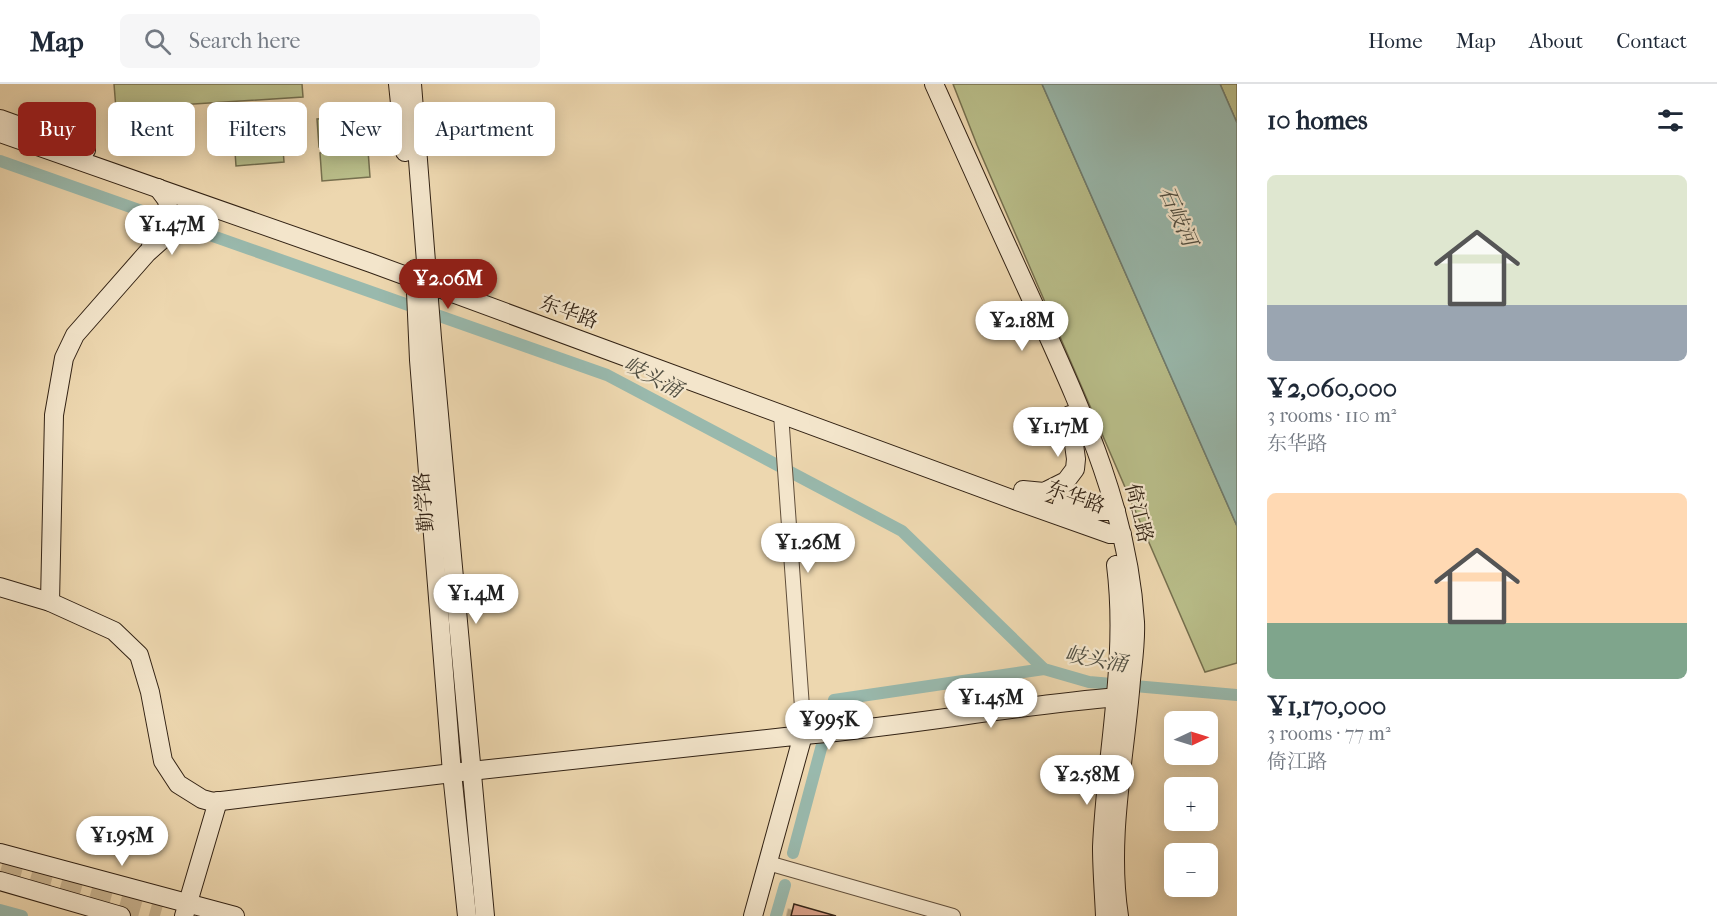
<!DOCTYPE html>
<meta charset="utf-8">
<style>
:root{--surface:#fff;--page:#f6f6f7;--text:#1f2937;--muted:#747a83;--line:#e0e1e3;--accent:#8f2418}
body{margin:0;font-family:"IM FELL French Canon","Noto Serif SC",serif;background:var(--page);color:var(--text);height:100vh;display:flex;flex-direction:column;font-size:22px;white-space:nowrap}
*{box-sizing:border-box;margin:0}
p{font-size:20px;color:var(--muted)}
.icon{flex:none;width:33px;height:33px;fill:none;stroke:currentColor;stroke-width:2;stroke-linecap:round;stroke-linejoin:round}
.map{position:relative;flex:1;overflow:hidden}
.drawer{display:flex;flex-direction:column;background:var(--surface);width:480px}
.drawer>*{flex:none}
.guide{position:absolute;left:18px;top:18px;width:570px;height:54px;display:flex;gap:12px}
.needle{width:39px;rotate:86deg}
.controls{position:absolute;left:1164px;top:627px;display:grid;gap:12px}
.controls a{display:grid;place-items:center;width:54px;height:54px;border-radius:9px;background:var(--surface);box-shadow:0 3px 15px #0003;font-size:30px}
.price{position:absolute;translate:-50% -51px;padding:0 14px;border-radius:21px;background:#fff;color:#222;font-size:20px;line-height:39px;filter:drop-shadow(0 2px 3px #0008)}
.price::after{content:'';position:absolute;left:50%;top:36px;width:18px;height:14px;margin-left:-9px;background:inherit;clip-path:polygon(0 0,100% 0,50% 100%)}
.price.current{background:var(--accent);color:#fff}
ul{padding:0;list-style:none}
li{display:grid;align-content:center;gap:12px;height:318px;padding:0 30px}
li span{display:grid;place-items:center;height:186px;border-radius:9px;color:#555}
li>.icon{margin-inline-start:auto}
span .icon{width:108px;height:108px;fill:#fffc;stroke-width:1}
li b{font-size:26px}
h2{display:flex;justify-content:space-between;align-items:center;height:72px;padding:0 30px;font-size:26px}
.chip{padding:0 21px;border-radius:9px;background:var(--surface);box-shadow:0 3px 15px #0003;font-size:21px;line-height:54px}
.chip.current{background:var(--accent);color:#fff}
header{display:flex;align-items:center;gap:36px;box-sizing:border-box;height:84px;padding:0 30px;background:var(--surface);border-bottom:2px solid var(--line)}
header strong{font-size:28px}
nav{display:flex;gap:33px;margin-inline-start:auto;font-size:21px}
.search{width:420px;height:54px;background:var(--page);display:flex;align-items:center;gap:15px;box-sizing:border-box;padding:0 21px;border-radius:9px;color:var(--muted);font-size:22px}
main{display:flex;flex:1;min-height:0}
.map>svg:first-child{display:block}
.green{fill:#b9be8a;stroke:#76704f;stroke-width:1.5}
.water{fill:#99b9ad;stroke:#707d70;stroke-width:1.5}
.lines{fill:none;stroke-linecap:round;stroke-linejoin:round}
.canal{stroke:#99b9ad;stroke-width:12}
.building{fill:#dba28b;stroke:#322214;stroke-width:1.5;filter:url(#shadow)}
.primary-tunnel{stroke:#c8b390;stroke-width:21;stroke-dasharray:21 10;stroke-linecap:butt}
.street-casing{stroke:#614f3b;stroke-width:16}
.secondary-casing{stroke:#322214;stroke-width:20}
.street{stroke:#f3e5cb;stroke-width:14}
.secondary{stroke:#f3e5cb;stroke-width:18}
.labels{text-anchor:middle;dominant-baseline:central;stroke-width:4.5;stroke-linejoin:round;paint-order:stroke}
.street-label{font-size:20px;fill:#322214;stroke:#f3e5cb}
.water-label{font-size:21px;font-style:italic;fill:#514f42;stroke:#f3e5cb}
</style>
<header>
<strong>Map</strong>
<div class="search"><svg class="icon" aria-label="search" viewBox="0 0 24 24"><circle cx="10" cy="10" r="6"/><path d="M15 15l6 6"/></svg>Search here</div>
<nav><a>Home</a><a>Map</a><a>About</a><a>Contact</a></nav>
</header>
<main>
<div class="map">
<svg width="1237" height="832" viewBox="0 0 1237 832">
<defs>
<filter id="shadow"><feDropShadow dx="-5.5" dy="5.5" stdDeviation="0" flood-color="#0004"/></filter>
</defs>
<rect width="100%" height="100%" fill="#edd7af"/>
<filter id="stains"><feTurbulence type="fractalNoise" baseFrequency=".00333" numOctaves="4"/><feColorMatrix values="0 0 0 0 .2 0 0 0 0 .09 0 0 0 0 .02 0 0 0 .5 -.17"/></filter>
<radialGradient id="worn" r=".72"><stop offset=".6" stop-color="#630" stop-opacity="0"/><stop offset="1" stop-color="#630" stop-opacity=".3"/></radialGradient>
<g class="green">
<path d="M 114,0 L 302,0 L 303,13 L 116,25 Z"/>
<path d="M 953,0 L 1042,0 L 1237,442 L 1237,579 L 1205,588 L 977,61 Z"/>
<path d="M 1220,0 L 1237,0 L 1237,39 Z"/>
<path d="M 365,32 L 367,59 L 319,63 L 317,35 Z"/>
<path d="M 282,51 L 284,78 L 236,82 L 234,54 Z"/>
<path d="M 368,66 L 370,93 L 322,97 L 320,69 Z"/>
</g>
<path class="water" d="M 1042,0 L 1220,0 L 1237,39 L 1237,442 Z"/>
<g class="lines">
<g class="canal">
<path d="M 0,77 L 607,291 L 902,447 L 1044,585 L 1089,598 L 1237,611"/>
<path d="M 793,769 L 834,616 L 1044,585"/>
<path d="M 0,826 L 22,832"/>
<path d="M 776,832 L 785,801"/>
</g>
</g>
<path class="building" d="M 794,820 L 836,832 L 791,832 Z"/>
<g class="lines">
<path class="primary-tunnel" d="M 0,788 L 160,832"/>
<defs>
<g id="street">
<path d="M 781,330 L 804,651"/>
<path d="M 768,779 L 953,832"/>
</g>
<g id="secondary">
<path d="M 398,0 L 405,68"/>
<path d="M 412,0 L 432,254 L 485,832"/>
<path d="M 934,0 C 967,74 1001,149 1035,223 C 1081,325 1128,424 1135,538 C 1136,557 1133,577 1131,596 C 1125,674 1107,754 1119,832"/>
<path d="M 0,35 L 86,66"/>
<path d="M 0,49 L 371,179 L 1017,417 L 1110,450 L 1122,450"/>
<path d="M 151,162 L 168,123 L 167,116 L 158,104"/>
<path d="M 415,185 L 419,276 L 452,689 L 467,832"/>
<path d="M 1023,406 L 1044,408 L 1066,397 L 1075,385 L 1076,375 L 1070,331"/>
<path d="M 1062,420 L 1080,427 L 1116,427"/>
<path d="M 0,503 L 50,518 L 114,547 L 139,571 L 150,608 L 163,677 L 178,700 L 202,715 L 213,718 L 452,689 L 803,651 L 753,832"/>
<path d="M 50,518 L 54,331 L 64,274 L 75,251 L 147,169 L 193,128 L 199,126 L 214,126"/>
<path d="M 804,651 C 909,642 1012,622 1117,613 L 1128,614"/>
<path d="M 0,769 L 235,832"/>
<path d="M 0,797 L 121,832"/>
<path d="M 184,832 L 218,717"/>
<path d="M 1105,832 C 1104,809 1102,786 1102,763 C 1106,669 1128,576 1116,481"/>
</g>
</defs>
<use href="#street" class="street-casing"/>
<use href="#secondary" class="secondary-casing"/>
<use href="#street" class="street"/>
<use href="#secondary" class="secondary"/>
</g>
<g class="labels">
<g class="street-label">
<text transform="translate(569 228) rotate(20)">东华路</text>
<text transform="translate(1076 413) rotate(20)">东华路</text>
<text transform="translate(424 418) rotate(-95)">勤学路</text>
<text transform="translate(1139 429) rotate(76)">倚江路</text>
</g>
<g class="water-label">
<text transform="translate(1178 132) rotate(66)">石岐河</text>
<text transform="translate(653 293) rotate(28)">岐头涌</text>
<text transform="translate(1096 575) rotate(10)">岐头涌</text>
</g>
</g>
<rect width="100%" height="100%" filter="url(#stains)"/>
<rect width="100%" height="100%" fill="url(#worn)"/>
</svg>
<div class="controls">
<a><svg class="needle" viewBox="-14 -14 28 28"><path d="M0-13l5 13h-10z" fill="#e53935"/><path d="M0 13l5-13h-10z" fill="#747a83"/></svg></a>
<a>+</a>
<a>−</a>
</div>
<b class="price" style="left:172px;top:172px">¥1.47M</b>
<b class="price current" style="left:448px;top:226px">¥2.06M</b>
<b class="price" style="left:1022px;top:268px">¥2.18M</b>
<b class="price" style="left:1058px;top:374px">¥1.17M</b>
<b class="price" style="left:808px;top:490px">¥1.26M</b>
<b class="price" style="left:476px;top:541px">¥1.4M</b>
<b class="price" style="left:991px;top:645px">¥1.45M</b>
<b class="price" style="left:829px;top:667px">¥995K</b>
<b class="price" style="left:1087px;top:722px">¥2.58M</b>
<b class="price" style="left:122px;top:783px">¥1.95M</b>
<div class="guide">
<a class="chip current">Buy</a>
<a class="chip">Rent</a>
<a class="chip">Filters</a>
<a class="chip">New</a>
<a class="chip">Apartment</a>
</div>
</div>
<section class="drawer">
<h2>10 homes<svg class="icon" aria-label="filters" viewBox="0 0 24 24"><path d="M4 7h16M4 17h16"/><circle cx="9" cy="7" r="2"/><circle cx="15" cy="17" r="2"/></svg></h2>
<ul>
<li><span style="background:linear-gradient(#dfe7d0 70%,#9aa5b1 0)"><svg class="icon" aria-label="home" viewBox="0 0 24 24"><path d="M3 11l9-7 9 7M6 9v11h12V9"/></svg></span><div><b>¥2,060,000</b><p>3 rooms · 110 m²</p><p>东华路</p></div></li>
<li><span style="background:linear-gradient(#ffd9b3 70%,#7fa58c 0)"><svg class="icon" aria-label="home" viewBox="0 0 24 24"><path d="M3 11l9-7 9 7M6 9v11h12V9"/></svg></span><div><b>¥1,170,000</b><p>3 rooms · 77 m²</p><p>倚江路</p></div></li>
</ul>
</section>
</main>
